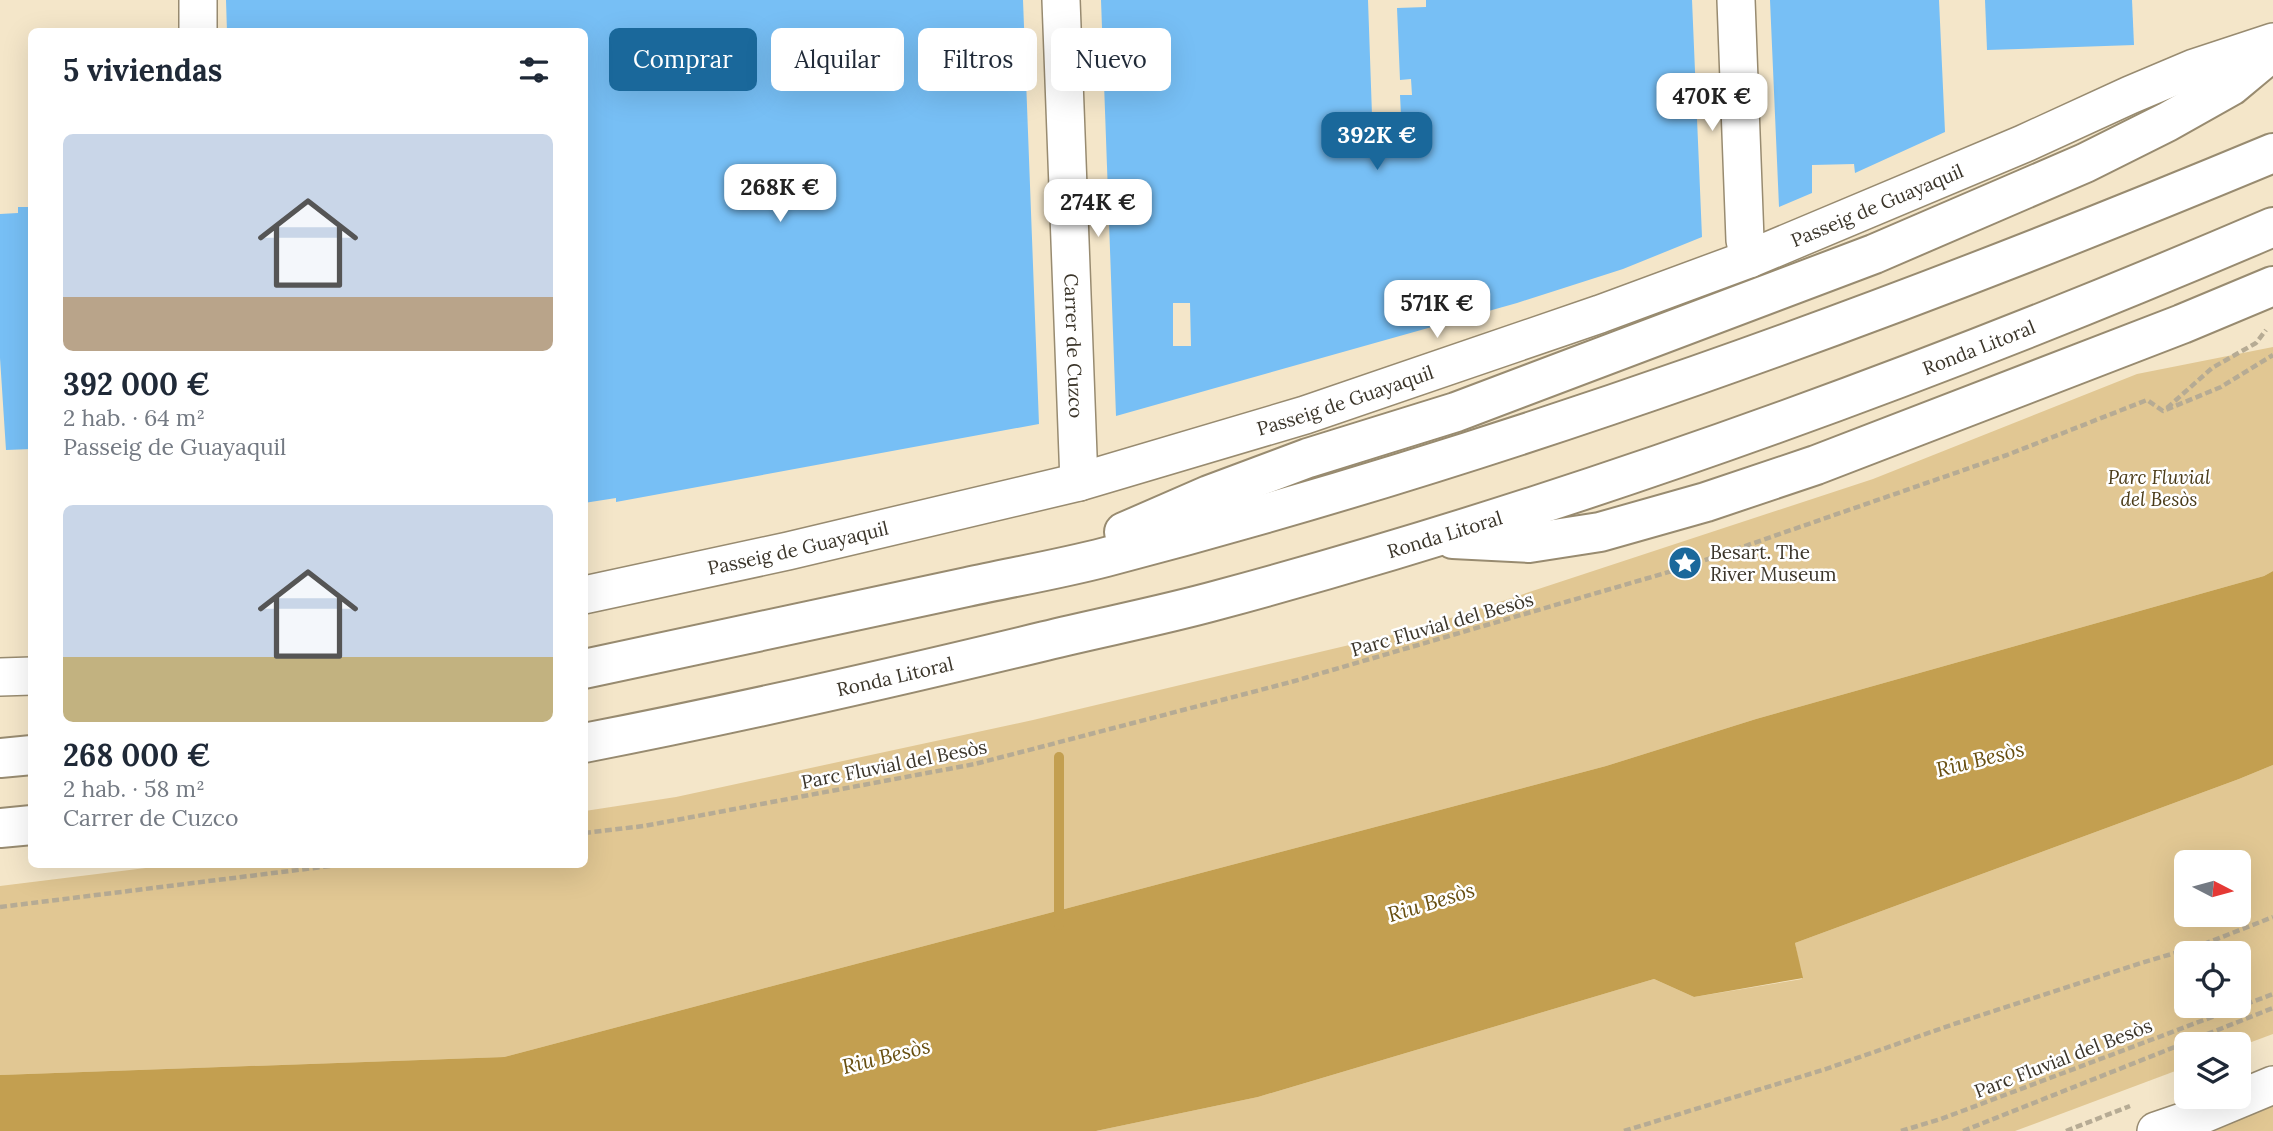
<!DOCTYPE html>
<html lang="es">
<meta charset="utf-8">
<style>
:root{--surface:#fff;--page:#f6f6f7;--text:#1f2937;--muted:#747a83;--accent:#1a689b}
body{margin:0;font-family:Lora,serif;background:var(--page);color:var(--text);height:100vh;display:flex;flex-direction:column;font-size:26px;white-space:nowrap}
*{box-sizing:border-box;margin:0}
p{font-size:23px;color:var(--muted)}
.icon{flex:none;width:38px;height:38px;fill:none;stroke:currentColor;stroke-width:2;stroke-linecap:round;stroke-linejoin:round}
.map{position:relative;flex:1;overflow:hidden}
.panel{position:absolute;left:28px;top:28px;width:560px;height:840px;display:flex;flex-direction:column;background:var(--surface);border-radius:10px;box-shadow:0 7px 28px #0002}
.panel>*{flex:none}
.top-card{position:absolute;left:609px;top:28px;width:665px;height:63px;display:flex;gap:14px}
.needle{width:46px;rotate:96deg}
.tools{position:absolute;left:2174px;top:850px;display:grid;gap:14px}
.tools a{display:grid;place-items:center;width:77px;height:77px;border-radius:10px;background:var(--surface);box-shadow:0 7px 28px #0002;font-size:35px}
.price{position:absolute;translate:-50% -60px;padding:0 16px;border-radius:14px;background:#fff;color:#222;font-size:23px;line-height:46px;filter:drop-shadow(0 2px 4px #0008)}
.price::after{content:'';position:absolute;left:50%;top:42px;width:21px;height:16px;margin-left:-10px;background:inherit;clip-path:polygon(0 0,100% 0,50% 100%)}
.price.current{background:var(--accent);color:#fff}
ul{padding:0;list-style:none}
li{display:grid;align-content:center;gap:14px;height:371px;padding:0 35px}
li span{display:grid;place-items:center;height:217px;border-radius:10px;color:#555}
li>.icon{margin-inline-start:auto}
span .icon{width:126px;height:126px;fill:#fffc;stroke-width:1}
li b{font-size:30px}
h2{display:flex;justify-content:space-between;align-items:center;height:84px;padding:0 35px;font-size:30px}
.pill{padding:0 24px;border-radius:10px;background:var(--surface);box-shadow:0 7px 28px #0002;font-size:24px;line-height:63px}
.pill.current{background:var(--accent);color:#fff}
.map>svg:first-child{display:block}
.green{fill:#e1c793;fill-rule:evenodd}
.water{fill:#c39f50}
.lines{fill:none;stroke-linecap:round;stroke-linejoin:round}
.stream{stroke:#c39f50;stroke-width:10}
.building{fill:#77bff5;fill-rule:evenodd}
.street-casing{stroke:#988b70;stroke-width:40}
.highway-casing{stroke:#988b70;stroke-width:42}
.path{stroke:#b6ab94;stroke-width:4.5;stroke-dasharray:7 3.5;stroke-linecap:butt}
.street{stroke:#fff;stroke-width:37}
.highway{stroke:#fff;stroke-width:38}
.labels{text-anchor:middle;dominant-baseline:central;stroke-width:5;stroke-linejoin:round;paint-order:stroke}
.street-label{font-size:19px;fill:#3b352a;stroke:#fff}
.park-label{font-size:19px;font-style:italic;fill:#4a3b18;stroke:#fff}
.poi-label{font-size:19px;fill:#3b352a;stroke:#fff;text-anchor:start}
.water-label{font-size:21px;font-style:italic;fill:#684f11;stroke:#fff}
</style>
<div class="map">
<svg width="2273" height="1131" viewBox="0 0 2273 1131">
<rect width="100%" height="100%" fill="#f4e6c9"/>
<g class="green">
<path d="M 2273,347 L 2273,571 L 2264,576 L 1756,719 L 1606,766 L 504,1057 L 0,1075 L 0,886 L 178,864 L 584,864 L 585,811 L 676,797 L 1033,720 L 1417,629 L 1873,479 L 2137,374 Z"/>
<path d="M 2273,765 L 2273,1034 L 2238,1047 L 2238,1045 L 2186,1045 L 2186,1067 L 2015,1131 L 1096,1131 L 1258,1097 L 1654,979 L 1694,997 L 1802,979 L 1795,943 L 2239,779 ZM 2186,863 L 2238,863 L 2238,915 L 2186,915 ZM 2186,954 L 2238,954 L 2238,1006 L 2186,1006 Z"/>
<path d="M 2273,1100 L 2273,1131 L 2179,1131 Z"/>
</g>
<path class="water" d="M 2273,571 L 2273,765 L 2239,779 L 1795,943 L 1803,978 L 1694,997 L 1654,979 L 1258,1097 L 1096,1131 L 0,1131 L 0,1075 L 504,1057 L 1606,766 L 1756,719 L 2264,576 Z"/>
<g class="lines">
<path class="stream" d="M 1059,925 L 1059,757"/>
</g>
<g class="building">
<path d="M 226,0 L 1023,0 L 1039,424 L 616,502 L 616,498 L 584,503 L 584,32 L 227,32 Z"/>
<path d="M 1101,0 L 1368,0 L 1372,115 L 1401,115 L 1400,95 L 1412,95 L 1411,79 L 1400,80 L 1397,8 L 1426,7 L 1426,0 L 1692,0 L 1702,237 L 1623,269 L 1517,303 L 1116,416 ZM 1173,303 L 1190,303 L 1191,346 L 1173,346 Z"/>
<path d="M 1770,0 L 1939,0 L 1945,132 L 1855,173 L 1854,164 L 1812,165 L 1812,193 L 1779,207 Z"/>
<path d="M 1985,0 L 2132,0 L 2134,45 L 1987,50 Z"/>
<path d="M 18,207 L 31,207 L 32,211 L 32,449 L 6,450 L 0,358 L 0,214 L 18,213 Z"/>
</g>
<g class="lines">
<defs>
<g id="street">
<path d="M 198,0 L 198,32"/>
<path id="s1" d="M 1061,0 L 1079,482"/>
<path d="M 1736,0 L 1745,240 L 1749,259"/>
<path id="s2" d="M 584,595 L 788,551 L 1079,482 L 1305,415 L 1600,314 L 1749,259 L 2023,144 L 2130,95 L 2194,68 L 2273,42"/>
<path d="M 0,677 L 32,676"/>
<path d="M 2156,1131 L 2194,1118 L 2273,1085"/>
</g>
<g id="highway">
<path d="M 1124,532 L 1209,495 L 1308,458 L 1456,412 L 1874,254 L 2085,163 L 2167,122 L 2231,86 L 2273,51"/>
<path d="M 1453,539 L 1529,543 L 1600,532 L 1706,502 L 1816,465 L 2182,324 L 2273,286"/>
<path d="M 584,669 C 712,641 840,615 967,587 C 1013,577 1060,569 1106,557 C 1505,453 1893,311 2273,153"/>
<path id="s3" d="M 584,743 C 739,713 892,678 1045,641 C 1102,627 1160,616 1218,600 C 1578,503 1930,374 2273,227"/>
<path d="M 0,758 L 32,755"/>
<path d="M 0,828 L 32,825"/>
</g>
</defs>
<use href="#street" class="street-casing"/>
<use href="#highway" class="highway-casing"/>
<g class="path">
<path d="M 2167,408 L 2212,368 L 2256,343 L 2266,330"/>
<path d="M 584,833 L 644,826 L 975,764 L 1291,682 L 1679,569 L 2007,455 L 2147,400 L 2163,411 L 2221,387 L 2273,355"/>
<path d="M 0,907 L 346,864"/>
<path d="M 1624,1131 L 1826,1069 L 1951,1025 L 2141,963 L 2199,946 L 2273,917"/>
<path d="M 1901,1131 L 1941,1119 L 2273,994"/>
<path d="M 1963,1131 L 2273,1008"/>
<path d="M 2066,1131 L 2130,1106"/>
</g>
<use href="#street" class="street"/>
<use href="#highway" class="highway"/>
</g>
<defs>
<symbol id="sight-disc" viewBox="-11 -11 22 22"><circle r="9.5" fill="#1a689b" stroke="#fff"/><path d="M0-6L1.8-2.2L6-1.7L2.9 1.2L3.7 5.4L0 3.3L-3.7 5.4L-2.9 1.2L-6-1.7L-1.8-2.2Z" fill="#fff"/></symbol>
</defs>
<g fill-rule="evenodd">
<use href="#sight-disc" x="1666" y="544" width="38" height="38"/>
</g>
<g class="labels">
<g class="street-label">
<text stroke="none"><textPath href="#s2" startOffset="1353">Passeig de Guayaquil</textPath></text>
<text stroke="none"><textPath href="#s1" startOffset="346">Carrer de Cuzco</textPath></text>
<text stroke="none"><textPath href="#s3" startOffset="1452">Ronda Litoral</textPath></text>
<text stroke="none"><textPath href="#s2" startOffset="786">Passeig de Guayaquil</textPath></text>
<text stroke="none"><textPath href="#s3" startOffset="886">Ronda Litoral</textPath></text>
<text stroke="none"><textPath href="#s2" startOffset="219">Passeig de Guayaquil</textPath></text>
<text transform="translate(1442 624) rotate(-16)">Parc Fluvial del Besòs</text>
<text stroke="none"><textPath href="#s3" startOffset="318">Ronda Litoral</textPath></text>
<text transform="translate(894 764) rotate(-11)">Parc Fluvial del Besòs</text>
<text transform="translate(2063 1058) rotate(-21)">Parc Fluvial del Besòs</text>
</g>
<g class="park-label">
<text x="2159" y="477">Parc Fluvial<tspan x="2159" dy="22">del Besòs</tspan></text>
</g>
<g class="poi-label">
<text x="1710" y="552">Besart. The<tspan x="1710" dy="22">River Museum</tspan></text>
</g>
<g class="water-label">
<text transform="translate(1980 759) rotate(-14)">Riu Besòs</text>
<text transform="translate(1431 902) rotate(-17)">Riu Besòs</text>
<text transform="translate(886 1056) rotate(-14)">Riu Besòs</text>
</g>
</g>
</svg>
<div class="tools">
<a><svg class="needle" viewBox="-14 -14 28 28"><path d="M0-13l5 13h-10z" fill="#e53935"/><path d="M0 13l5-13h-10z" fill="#747a83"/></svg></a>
<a><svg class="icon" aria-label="locate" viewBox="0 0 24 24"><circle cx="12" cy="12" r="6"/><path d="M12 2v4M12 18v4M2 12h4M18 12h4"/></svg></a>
<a><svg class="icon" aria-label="layers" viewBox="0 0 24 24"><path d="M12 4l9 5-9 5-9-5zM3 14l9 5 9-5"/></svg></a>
</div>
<b class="price" style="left:1712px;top:133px">470K €</b>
<b class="price current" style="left:1377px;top:172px">392K €</b>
<b class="price" style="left:780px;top:224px">268K €</b>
<b class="price" style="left:1098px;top:239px">274K €</b>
<b class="price" style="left:1437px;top:340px">571K €</b>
<div class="top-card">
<a class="pill current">Comprar</a>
<a class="pill">Alquilar</a>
<a class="pill">Filtros</a>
<a class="pill">Nuevo</a>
</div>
<section class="panel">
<h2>5 viviendas<svg class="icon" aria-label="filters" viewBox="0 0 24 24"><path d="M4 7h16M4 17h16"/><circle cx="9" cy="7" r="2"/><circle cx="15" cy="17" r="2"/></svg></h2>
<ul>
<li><span style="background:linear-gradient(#c9d6e8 75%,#b9a48a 0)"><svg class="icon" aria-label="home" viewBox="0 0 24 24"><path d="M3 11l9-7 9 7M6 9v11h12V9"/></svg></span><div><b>392 000 €</b><p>2 hab. · 64 m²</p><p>Passeig de Guayaquil</p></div></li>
<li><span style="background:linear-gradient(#c9d6e8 70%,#c2b280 0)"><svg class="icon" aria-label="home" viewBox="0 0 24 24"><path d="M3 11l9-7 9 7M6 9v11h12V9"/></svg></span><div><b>268 000 €</b><p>2 hab. · 58 m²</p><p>Carrer de Cuzco</p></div></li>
</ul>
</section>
</div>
